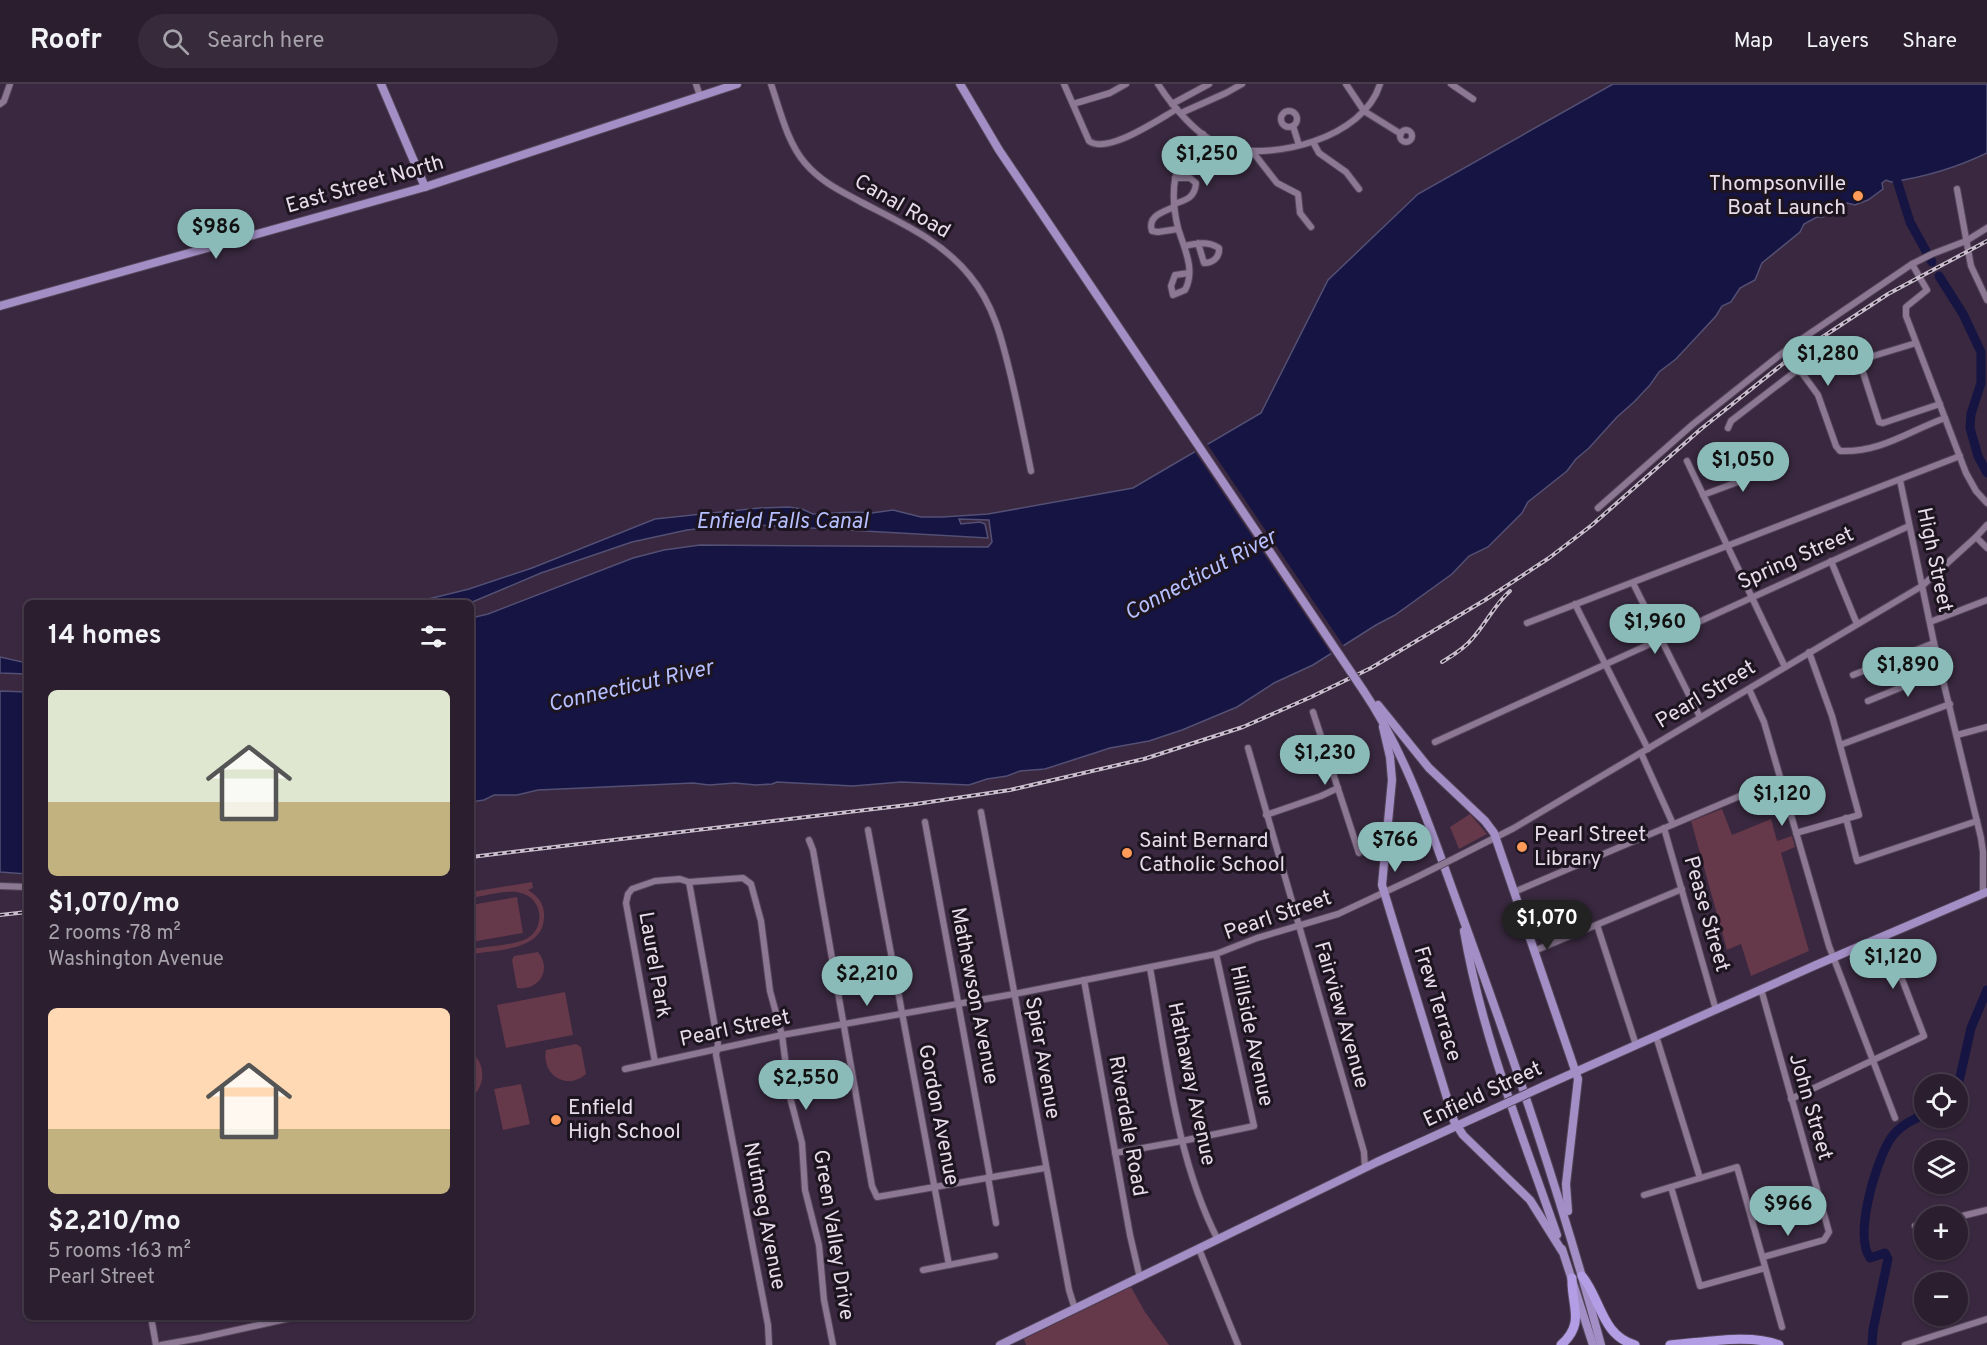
<!DOCTYPE html>
<meta charset="utf-8">
<style>
:root{--surface:#2b1e2f;--page:#372b3b;--text:#f1f3f6;--muted:#a6a2aa;--line:#473c4b;--accent:#8bbbb9}
body{margin:0;font-family:Overpass,sans-serif;background:var(--page);color:var(--text);height:100vh;display:flex;flex-direction:column;font-size:22px;white-space:nowrap}
*{box-sizing:border-box;margin:0}
p{font-size:20px;color:var(--muted)}
.icon{flex:none;width:33px;height:33px;fill:none;stroke:currentColor;stroke-width:2;stroke-linecap:round;stroke-linejoin:round}
.map{position:relative;flex:1;overflow:hidden}
.side{position:absolute;left:24px;top:516px;width:450px;height:720px;display:flex;flex-direction:column;background:var(--surface);border-radius:9px;box-shadow:0 2px 4px #0004,0 0 0 2px var(--line)}
.side>*{flex:none}
.buttons{position:absolute;left:1914px;top:990px;display:grid;gap:12px}
.buttons a{display:grid;place-items:center;width:54px;height:54px;border-radius:50%;background:var(--surface);box-shadow:0 2px 4px #0004,0 0 0 2px var(--line);font-size:30px}
.price{position:absolute;translate:-50% -51px;padding:0 14px;border-radius:21px;background:var(--accent);color:#111;font-size:20px;line-height:39px;filter:drop-shadow(0 2px 3px #0008)}
.price::after{content:'';position:absolute;left:50%;top:36px;width:18px;height:14px;margin-left:-9px;background:inherit;clip-path:polygon(0 0,100% 0,50% 100%)}
.price.current{background:#222;color:#fff}
ul{padding:0;list-style:none}
li{display:grid;align-content:center;gap:12px;height:318px;padding:0 24px}
li span{display:grid;place-items:center;height:186px;border-radius:9px;color:#555}
li>.icon{margin-inline-start:auto}
span .icon{width:108px;height:108px;fill:#fffc;stroke-width:1}
li b{font-size:26px}
h2{display:flex;justify-content:space-between;align-items:center;height:72px;padding:0 24px;font-size:26px}
header{display:flex;align-items:center;gap:36px;box-sizing:border-box;height:84px;padding:0 30px;background:var(--surface);border-bottom:2px solid var(--line)}
header strong{font-size:28px}
nav{display:flex;gap:33px;margin-inline-start:auto;font-size:21px}
.search{width:420px;height:54px;background:var(--page);display:flex;align-items:center;gap:15px;box-sizing:border-box;padding:0 21px;border-radius:33px;color:var(--muted);font-size:22px}
.map>svg:first-child{display:block}
.green{fill:#65384a}
.water{fill:#151442;stroke:#545075;stroke-width:1.5}
.pier{fill:#39283f}
.lines{fill:none;stroke-linecap:round;stroke-linejoin:round}
.river{stroke:#151442;stroke-width:9}
.minor-casing{stroke:#544559;stroke-width:8}
.major-casing{stroke:#544559;stroke-width:10}
.highway-casing{stroke:#544559;stroke-width:11}
.minor{stroke:#8c7893;stroke-width:6}
.major{stroke:#a38fc5;stroke-width:8}
.highway{stroke:#b39ee6;stroke-width:9}
.rail-casing{stroke:#c9bdce;stroke-width:4}
.rail{stroke:#1c141f;stroke-width:1.5;stroke-dasharray:4.5;stroke-linecap:butt}
.minor-bridge-casing{stroke:#544559;stroke-width:8;stroke-linecap:butt}
.major-bridge-casing{stroke:#544559;stroke-width:10;stroke-linecap:butt}
.minor-bridge{stroke:#8c7893;stroke-width:6}
.major-bridge{stroke:#a38fc5;stroke-width:8}
.poi-dot{fill:#fe9b59;stroke:#1c141f;stroke-width:2}
.labels{text-anchor:middle;dominant-baseline:central;stroke-width:6;stroke-linejoin:round;paint-order:stroke}
.poi-label{font-size:21px;fill:#e7dceb;stroke:#1c141f;text-anchor:start}
.street-label{font-size:21px;fill:#e7dceb;stroke:#1c141f}
.water-label{font-size:22px;font-style:italic;fill:#b6bfff;stroke:#1c141f}
</style>
<header>
<strong>Roofr</strong>
<div class="search"><svg class="icon" aria-label="search" viewBox="0 0 24 24"><circle cx="10" cy="10" r="6"/><path d="M15 15l6 6"/></svg>Search here</div>
<nav><a>Map</a><a>Layers</a><a>Share</a></nav>
</header>
<div class="map">
<svg width="1987" height="1261" viewBox="0 0 1987 1261">
<rect width="100%" height="100%" fill="#39283f"/>
<g class="green">
<path d="M 1722,725 L 1732,751 L 1771,735 L 1777,757 L 1792,752 L 1795,763 L 1781,769 L 1809,867 L 1751,892 L 1741,860 L 1727,866 L 1691,737 Z"/>
<path d="M 1470,730 L 1487,750 L 1459,765 L 1450,743 Z"/>
<path d="M 532,798 L 533,804 L 528,806 C 538,812 545,820 544,833 C 544,867 495,866 471,870 L 471,865 C 488,862 510,862 526,855 C 546,845 543,814 521,809 C 507,805 486,812 471,814 L 471,808 Z"/>
<path d="M 517,813 L 523,849 L 471,858 L 471,821 Z"/>
<path d="M 538,868 C 552,885 540,907 517,904 L 512,876 L 514,872 Z"/>
<path d="M 565,908 L 573,951 L 506,964 L 497,921 Z"/>
<path d="M 576,960 L 581,963 L 586,990 C 567,1007 541,991 546,966 Z"/>
<path d="M 471,970 L 474,970 C 486,984 485,1002 471,1014 Z"/>
<path d="M 521,1000 L 530,1040 L 503,1046 L 494,1005 Z"/>
<path d="M 1131,1203 L 1145,1228 L 1169,1261 L 1026,1261 L 1024,1255 Z"/>
</g>
<g class="water">
<path d="M 1613,0 L 1987,0 L 1987,69 C 1956,84 1926,93 1891,98 L 1886,96 L 1882,99 L 1883,105 L 1868,116 L 1855,121 L 1847,119 L 1841,121 L 1824,129 L 1823,133 L 1817,133 L 1804,140 L 1800,148 L 1762,179 L 1755,196 L 1740,204 L 1731,218 L 1722,222 L 1716,232 L 1676,275 L 1659,288 L 1650,301 L 1634,318 L 1617,333 L 1589,364 L 1576,375 L 1567,387 L 1528,418 L 1522,429 L 1488,463 L 1469,472 L 1452,490 L 1395,531 L 1376,541 L 1313,581 L 1274,599 L 1237,623 L 1182,646 L 1149,657 L 1110,664 L 1045,685 L 1020,687 L 1007,692 L 987,695 L 969,701 L 901,698 L 853,702 L 777,698 L 772,700 L 756,701 L 735,699 L 709,701 L 693,699 L 538,706 L 517,711 L 494,711 L 484,716 L 471,718 L 471,534 L 488,530 L 633,474 L 664,466 L 700,461 L 988,463 L 992,458 L 989,436 L 959,435 L 961,440 L 980,438 L 985,440 L 988,454 L 742,440 L 687,446 L 632,458 L 541,489 L 470,519 L 412,519 L 469,505 L 532,484 L 655,435 L 759,424 L 789,423 L 802,425 L 813,430 L 855,428 L 872,429 L 893,426 L 921,433 L 942,433 L 988,430 L 1133,404 L 1261,329 L 1328,196 L 1418,110 Z"/>
<path d="M 0,573 L 27,579 L 27,590 L 0,589 Z"/>
<path d="M 0,607 L 27,608 L 27,790 L 0,788 Z"/>
</g>
<path class="pier" d="M 1206,358 L 1345,564 L 1340,567 L 1332,571 L 1193,365 Z"/>
<g class="lines">
<g class="river">
<path d="M 1894,87 L 1910,138 L 1932,178"/>
<path d="M 1939,192 L 1963,230 L 1981,268 L 1981,299 L 1971,330 L 1970,344 L 1978,372 L 1987,389"/>
<path d="M 1958,1002 L 1971,944 L 1987,906"/>
<path d="M 1872,1261 L 1873,1246 L 1888,1175 L 1885,1169 L 1870,1174 C 1854,1151 1875,1082 1888,1059 C 1895,1045 1911,1036 1924,1031"/>
</g>
<defs>
<g id="minor">
<path d="M 696,0 L 700,12"/>
<path d="M 771,0 C 780,26 787,58 805,79 C 821,98 841,107 861,118 C 901,139 941,156 970,192 C 995,222 1003,260 1012,297 C 1019,327 1025,357 1031,387"/>
<path d="M 1064,0 L 1089,57 C 1107,71 1159,35 1177,25"/>
<path d="M 1158,0 C 1171,21 1199,54 1223,62 C 1272,78 1364,54 1380,0"/>
<path d="M 1346,0 L 1364,27 L 1401,50"/>
<path d="M 1451,0 L 1473,15"/>
<path d="M 0,20 L 4,17 L 10,0"/>
<path d="M 1073,20 L 1110,9 L 1126,0"/>
<path d="M 1172,20 L 1209,0"/>
<circle cx="1289" cy="35" r="8"/>
<path d="M 1181,29 L 1226,9 L 1242,0"/>
<path d="M 1293,42 L 1299,61"/>
<circle cx="1406" cy="52" r="6"/>
<path d="M 1313,58 L 1319,69 L 1346,88 L 1359,105"/>
<path d="M 1252,67 L 1277,99 L 1298,110 L 1300,129 L 1311,143"/>
<path d="M 1957,105 L 1971,182 L 1987,216"/>
<path d="M 1174,120 C 1187,116 1195,113 1196,99 L 1190,94 L 1175,94"/>
<path d="M 1174,123 C 1163,128 1147,132 1152,147 L 1158,148 L 1178,145"/>
<path d="M 1185,162 C 1197,159 1208,157 1219,164 C 1220,173 1213,179 1204,179 L 1198,159"/>
<path d="M 1912,180 L 1927,206 L 1906,223 L 1906,232 L 1966,389 L 1976,407 L 1987,419"/>
<path d="M 1189,189 L 1175,191 L 1171,202 L 1173,211 L 1185,206 C 1196,186 1184,164 1178,144 C 1173,123 1171,99 1180,80 C 1186,68 1195,59 1203,50"/>
<path d="M 1859,276 L 1879,338 L 1883,339 L 1940,320"/>
<path d="M 1837,283 L 1916,259"/>
<path d="M 1728,344 L 1731,337 L 1796,287 L 1802,289 L 1818,311 L 1836,362 L 1840,367 C 1880,369 1909,347 1945,334"/>
<path d="M 1687,377 L 1785,583"/>
<path d="M 1900,396 L 1934,559 L 1981,754 L 1983,768 L 1983,810"/>
<path d="M 1703,411 L 1775,384"/>
<path d="M 1598,424 L 1692,341 L 1790,263 L 1912,180 L 1932,170 L 1966,157 L 1987,144"/>
<path d="M 1976,453 L 1987,464"/>
<path d="M 1831,477 L 1857,540"/>
<path d="M 1633,499 L 1700,633"/>
<path d="M 1575,520 L 1648,665"/>
<path d="M 1930,538 L 1987,516"/>
<path d="M 1527,539 L 1960,372"/>
<path d="M 1853,591 L 1934,559"/>
<path d="M 1749,605 L 1764,638 L 1829,862 L 1895,1034"/>
<path d="M 1868,617 L 1941,587"/>
<path d="M 1313,628 L 1359,769"/>
<path d="M 1957,651 L 1987,643"/>
<path d="M 1435,658 L 1909,442"/>
<path d="M 1840,661 L 1950,620"/>
<path d="M 1248,664 L 1364,1068 L 1365,1084"/>
<path d="M 1641,669 L 1673,740"/>
<path d="M 981,728 L 1069,1206 L 1075,1225"/>
<path d="M 1266,731 L 1321,712 L 1338,704"/>
<path d="M 1846,734 L 1857,777 L 1977,737"/>
<path d="M 925,738 L 990,1093"/>
<path d="M 1664,744 L 1716,926"/>
<path d="M 868,746 L 949,1181"/>
<path d="M 1796,749 L 1859,731 L 1832,632 L 1809,568"/>
<path d="M 809,756 L 813,766 L 872,1102 L 877,1113 L 1045,1084"/>
<path d="M 1455,774 L 1514,744 L 1922,502 L 1976,453 L 1987,441"/>
<path d="M 689,798 L 718,960 L 716,971 L 768,1241 L 769,1261"/>
<path d="M 0,802 L 27,803"/>
<path d="M 1514,808 L 1780,695"/>
<path d="M 1597,841 L 1636,961"/>
<path d="M 1534,867 L 1682,805"/>
<path d="M 1150,884 C 1166,972 1176,1075 1218,1156"/>
<path d="M 1084,896 L 1130,1151 L 1140,1194"/>
<path d="M 1761,905 L 1829,1148 L 1824,1156 L 1763,1173"/>
<path d="M 1656,952 L 1700,1094"/>
<path d="M 655,978 L 626,819 L 628,810 L 632,805 L 655,797 L 680,795 L 689,798 L 743,794 L 751,800 L 761,837 L 770,907 L 782,951 L 790,1013 L 802,1059 L 805,1106 L 819,1161 L 824,1216 L 833,1261"/>
<path d="M 625,985 L 782,951 L 1014,910 L 1216,870 L 1257,854 L 1338,830 L 1417,793"/>
<path d="M 1791,1015 L 1924,952 L 1885,851"/>
<path d="M 1115,1069 L 1182,1057 L 1254,1042 L 1216,870"/>
<path d="M 988,1093 L 996,1139"/>
<path d="M 1671,1103 L 1700,1202 L 1765,1184"/>
<path d="M 1644,1111 L 1737,1083 L 1782,1243"/>
<path d="M 1958,1133 L 1987,1126"/>
<path d="M 1915,1142 L 1924,1140"/>
<path d="M 1199,1165 L 1238,1261"/>
<path d="M 923,1186 L 995,1172"/>
<path d="M 151,1233 L 156,1261"/>
<path d="M 161,1261 L 200,1254 L 295,1233"/>
<path d="M 1905,1261 L 1987,1235"/>
</g>
<g id="major">
<path d="M 381,0 L 425,103"/>
<path d="M 960,0 L 999,66 L 1264,459"/>
<path d="M 0,222 L 425,103 L 737,0"/>
<path d="M 1363,606 C 1409,674 1433,753 1461,829 C 1513,972 1562,1115 1601,1261"/>
<path d="M 1378,621 L 1429,684 L 1485,737 L 1494,749 L 1578,995 L 1566,1100 L 1568,1127"/>
<path d="M 1383,643 L 1390,673 L 1392,696 L 1382,801 L 1454,1037 L 1463,1051 L 1530,1116 L 1562,1167"/>
<path d="M 1464,847 C 1482,952 1522,1050 1557,1151"/>
<path d="M 1544,1002 L 1816,881 L 1987,808"/>
<path d="M 1562,1165 L 1593,1261"/>
<path d="M 1000,1261 L 1377,1078 L 1494,1025"/>
</g>
<g id="highway">
<path d="M 1582,1192 C 1601,1215 1601,1251 1635,1261"/>
<path d="M 1561,1261 C 1586,1239 1571,1222 1572,1194"/>
<path d="M 1670,1261 C 1702,1259 1749,1249 1779,1261"/>
</g>
</defs>
<use href="#minor" class="minor-casing"/>
<use href="#major" class="major-casing"/>
<use href="#highway" class="highway-casing"/>
<use href="#minor" class="minor"/>
<use href="#major" class="major"/>
<use href="#highway" class="highway"/>
<defs>
<g id="rail">
<path d="M 1442,578 C 1453,571 1464,565 1472,555 C 1486,540 1494,521 1510,507"/>
<path d="M 471,773 L 916,720 L 1010,706 L 1144,675 L 1243,643 L 1311,613 L 1371,584 L 1485,516 L 1549,474 L 1592,441 L 1701,345 L 1789,275 L 1888,210 L 1987,157"/>
<path d="M 0,831 L 27,828"/>
</g>
</defs>
<use href="#rail" class="rail-casing"/>
<use href="#rail" class="rail"/>
<defs>
<path id="minor-bridge" d="M 1417,793 L 1455,774"/>
<g id="major-bridge">
<path d="M 1264,459 L 1363,606"/>
<path d="M 1494,1025 L 1544,1002"/>
</g>
</defs>
<use href="#minor-bridge" class="minor-bridge-casing"/>
<use href="#major-bridge" class="major-bridge-casing"/>
<use href="#minor-bridge" class="minor-bridge"/>
<use href="#major-bridge" class="major-bridge"/>
</g>
<g class="poi-dot">
<circle cx="1858" cy="112" r="6"/>
<circle cx="1522" cy="763" r="6"/>
<circle cx="1127" cy="769" r="6"/>
<circle cx="556" cy="1036" r="6"/>
</g>
<g class="labels">
<g class="poi-label">
<text x="1846" y="100" text-anchor="end">Thompsonville<tspan x="1846" dy="24">Boat Launch</tspan></text>
<text x="1534" y="751">Pearl Street<tspan x="1534" dy="24">Library</tspan></text>
<text x="1139" y="757">Saint Bernard<tspan x="1139" dy="24">Catholic School</tspan></text>
<text x="568" y="1024">Enfield<tspan x="568" dy="24">High School</tspan></text>
</g>
<g class="street-label">
<text transform="translate(365 101) rotate(-16)">East Street North</text>
<text transform="translate(902 123) rotate(30)">Canal Road</text>
<text transform="translate(1796 475) rotate(-24)">Spring Street</text>
<text transform="translate(1934 476) rotate(78)">High Street</text>
<text transform="translate(1706 611) rotate(-31)">Pearl Street</text>
<text transform="translate(1706 830) rotate(74)">Pease Street</text>
<text transform="translate(1278 832) rotate(-19)">Pearl Street</text>
<text transform="translate(654 881) rotate(80)">Laurel Park</text>
<text transform="translate(974 912) rotate(79)">Mathewson Avenue</text>
<text transform="translate(1437 920) rotate(73)">Frew Terrace</text>
<text transform="translate(1341 931) rotate(74)">Fairview Avenue</text>
<text transform="translate(735 945) rotate(-12)">Pearl Street</text>
<text transform="translate(1251 952) rotate(78)">Hillside Avenue</text>
<text transform="translate(1042 974) rotate(80)">Spier Avenue</text>
<text transform="translate(1191 1000) rotate(78)">Hathaway Avenue</text>
<text transform="translate(1483 1011) rotate(-25)">Enfield Street</text>
<text transform="translate(1810 1023) rotate(74)">John Street</text>
<text transform="translate(938 1031) rotate(79)">Gordon Avenue</text>
<text transform="translate(1127 1042) rotate(80)">Riverdale Road</text>
<text transform="translate(764 1132) rotate(79)">Nutmeg Avenue</text>
<text transform="translate(833 1151) rotate(81)">Green Valley Drive</text>
</g>
<g class="water-label">
<text x="782" y="438">Enfield Falls Canal</text>
<text transform="translate(1201 492) rotate(-28)">Connecticut River</text>
<text transform="translate(631 603) rotate(-13)">Connecticut River</text>
</g>
</g>
</svg>
<div class="buttons">
<a><svg class="icon" aria-label="locate" viewBox="0 0 24 24"><circle cx="12" cy="12" r="6"/><path d="M12 2v4M12 18v4M2 12h4M18 12h4"/></svg></a>
<a><svg class="icon" aria-label="layers" viewBox="0 0 24 24"><path d="M12 4l9 5-9 5-9-5zM3 14l9 5 9-5"/></svg></a>
<a>+</a>
<a>−</a>
</div>
<b class="price" style="left:1207px;top:103px">$1,250</b>
<b class="price" style="left:216px;top:176px">$986</b>
<b class="price" style="left:1828px;top:303px">$1,280</b>
<b class="price" style="left:1743px;top:409px">$1,050</b>
<b class="price" style="left:1655px;top:571px">$1,960</b>
<b class="price" style="left:1908px;top:614px">$1,890</b>
<b class="price" style="left:1325px;top:702px">$1,230</b>
<b class="price" style="left:1782px;top:743px">$1,120</b>
<b class="price" style="left:1395px;top:789px">$766</b>
<b class="price current" style="left:1547px;top:867px">$1,070</b>
<b class="price" style="left:1893px;top:906px">$1,120</b>
<b class="price" style="left:867px;top:923px">$2,210</b>
<b class="price" style="left:806px;top:1027px">$2,550</b>
<b class="price" style="left:1788px;top:1153px">$966</b>
<section class="side">
<h2>14 homes<svg class="icon" aria-label="filters" viewBox="0 0 24 24"><path d="M4 7h16M4 17h16"/><circle cx="9" cy="7" r="2"/><circle cx="15" cy="17" r="2"/></svg></h2>
<ul>
<li><span style="background:linear-gradient(#dfe7d0 60%,#c2b280 0)"><svg class="icon" aria-label="home" viewBox="0 0 24 24"><path d="M3 11l9-7 9 7M6 9v11h12V9"/></svg></span><div><b>$1,070/mo</b><p>2 rooms · 78 m²</p><p>Washington Avenue</p></div></li>
<li><span style="background:linear-gradient(#ffd9b3 65%,#c2b280 0)"><svg class="icon" aria-label="home" viewBox="0 0 24 24"><path d="M3 11l9-7 9 7M6 9v11h12V9"/></svg></span><div><b>$2,210/mo</b><p>5 rooms · 163 m²</p><p>Pearl Street</p></div></li>
</ul>
</section>
</div>
